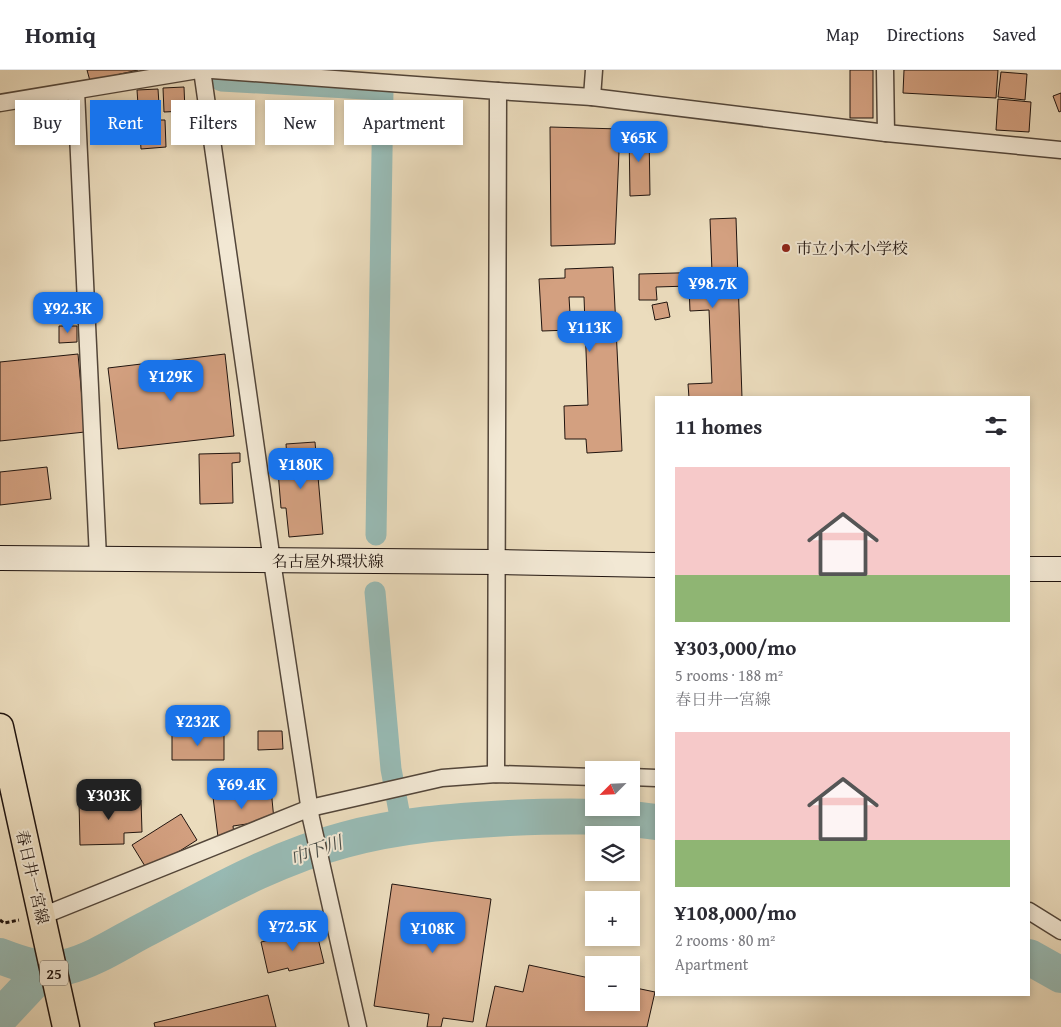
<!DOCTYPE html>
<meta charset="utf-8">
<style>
:root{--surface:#fff;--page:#f7f7f7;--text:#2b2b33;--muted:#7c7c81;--line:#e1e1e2;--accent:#1a73e8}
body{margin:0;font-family:"Gentium Book Plus","Noto Serif JP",serif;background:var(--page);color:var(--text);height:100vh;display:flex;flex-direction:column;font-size:19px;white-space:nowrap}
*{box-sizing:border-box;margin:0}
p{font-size:16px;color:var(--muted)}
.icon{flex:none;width:28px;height:28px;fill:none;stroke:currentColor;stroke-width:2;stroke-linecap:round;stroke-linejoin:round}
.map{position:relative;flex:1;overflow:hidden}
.side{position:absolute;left:655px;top:326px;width:375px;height:600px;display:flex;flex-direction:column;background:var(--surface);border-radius:0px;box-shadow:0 2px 8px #0003}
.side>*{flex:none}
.banner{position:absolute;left:15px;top:30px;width:475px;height:45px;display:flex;gap:10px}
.needle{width:32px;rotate:246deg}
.buttons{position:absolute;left:585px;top:691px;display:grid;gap:10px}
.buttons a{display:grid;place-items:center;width:55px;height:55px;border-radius:0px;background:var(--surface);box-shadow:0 2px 8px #0003;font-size:25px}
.price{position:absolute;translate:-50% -42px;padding:0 11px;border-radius:10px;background:var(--accent);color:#fff;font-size:16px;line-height:32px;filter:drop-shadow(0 1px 2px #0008)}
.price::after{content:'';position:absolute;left:50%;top:30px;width:15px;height:11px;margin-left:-8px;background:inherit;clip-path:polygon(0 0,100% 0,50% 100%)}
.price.current{background:#222;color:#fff}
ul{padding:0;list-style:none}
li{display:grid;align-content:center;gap:10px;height:265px;padding:0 20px}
li span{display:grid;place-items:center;height:155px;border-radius:0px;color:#555}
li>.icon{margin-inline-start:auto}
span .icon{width:90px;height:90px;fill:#fffc;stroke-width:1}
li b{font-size:21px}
h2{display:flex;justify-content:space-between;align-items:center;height:60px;padding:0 20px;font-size:21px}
.pill{padding:0 18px;border-radius:0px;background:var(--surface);box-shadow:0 2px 8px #0003;font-size:18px;line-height:45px}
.pill.current{background:var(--accent);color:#fff}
header{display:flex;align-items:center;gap:30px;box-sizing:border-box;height:70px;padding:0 25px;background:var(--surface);border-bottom:1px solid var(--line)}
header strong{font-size:24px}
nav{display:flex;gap:28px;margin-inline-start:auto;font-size:18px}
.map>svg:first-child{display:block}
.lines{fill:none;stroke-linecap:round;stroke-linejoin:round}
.canal{stroke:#98bbb5;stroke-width:21}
.river{stroke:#98bbb5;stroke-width:36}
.building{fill:#d3a080;stroke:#20140f}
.street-casing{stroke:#53463a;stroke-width:19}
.secondary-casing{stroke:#20140f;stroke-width:26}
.primary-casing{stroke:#20140f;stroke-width:29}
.path{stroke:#20140f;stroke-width:3;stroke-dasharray:4 2.5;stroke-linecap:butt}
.street{stroke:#f2e8d4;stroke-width:16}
.secondary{stroke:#f2e8d4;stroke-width:24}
.primary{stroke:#ebdcbd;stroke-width:26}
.poi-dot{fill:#8f2418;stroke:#f2e8d4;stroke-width:2}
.labels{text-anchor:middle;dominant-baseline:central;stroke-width:4;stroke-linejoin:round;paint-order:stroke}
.shield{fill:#f2e8d4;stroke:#5f544a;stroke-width:1}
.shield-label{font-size:15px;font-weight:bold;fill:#20140f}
.poi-label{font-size:16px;fill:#20140f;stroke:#f2e8d4;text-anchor:start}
.street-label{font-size:16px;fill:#20140f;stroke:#f2e8d4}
.water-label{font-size:18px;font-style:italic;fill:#4a4e49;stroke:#f2e8d4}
</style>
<header>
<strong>Homiq</strong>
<nav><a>Map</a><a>Directions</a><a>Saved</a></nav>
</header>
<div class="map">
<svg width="1061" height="957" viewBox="0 0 1061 957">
<rect width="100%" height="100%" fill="#ebdcbd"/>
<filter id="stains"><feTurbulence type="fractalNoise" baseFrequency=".004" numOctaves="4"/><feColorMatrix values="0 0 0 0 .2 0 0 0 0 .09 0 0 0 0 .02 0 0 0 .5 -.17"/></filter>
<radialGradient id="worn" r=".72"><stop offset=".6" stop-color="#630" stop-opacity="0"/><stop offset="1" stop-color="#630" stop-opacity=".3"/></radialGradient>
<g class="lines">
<g class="canal">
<path d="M 221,11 L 383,20 L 376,465"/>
<path d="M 375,522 L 391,699 L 402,757"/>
</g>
<g class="river">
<path d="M 0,886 C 21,894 43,902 66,897 C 95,890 122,871 148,858 C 211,825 275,788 344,770 C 398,755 453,751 509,748 C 558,746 608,745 656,752"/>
<path d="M 1029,887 L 1061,905"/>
<path d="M 0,947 L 45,899"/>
</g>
</g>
<g class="building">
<path d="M 87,0 L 138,0 L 90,11 Z"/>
<rect x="850" y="0" width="23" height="48"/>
<path d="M 904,0 L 998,0 L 996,28 L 903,23 Z"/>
<path d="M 1001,2 L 1027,4 L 1025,30 L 998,27 Z"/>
<path d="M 184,17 L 185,41 L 164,42 L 163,18 Z"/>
<path d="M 158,19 L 160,50 L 165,50 L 166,77 L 141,79 L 137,20 Z"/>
<path d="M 1061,23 L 1061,41 L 1059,42 L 1053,26 Z"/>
<path d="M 998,29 L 1031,32 L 1029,62 L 996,60 Z"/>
<path d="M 550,57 L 620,59 L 615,174 L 551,176 Z"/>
<path d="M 629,61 L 649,61 L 650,125 L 630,126 Z"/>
<path d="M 736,148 L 742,328 L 689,328 L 688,314 L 712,313 L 709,240 L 690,241 L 689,216 L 656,217 L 657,230 L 639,230 L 639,204 L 712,202 L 710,149 Z"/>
<path d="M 613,197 L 622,381 L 587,383 L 586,369 L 565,369 L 564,336 L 588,335 L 584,227 L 569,227 L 571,260 L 542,261 L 539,209 L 565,208 L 565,199 Z"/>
<path d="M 667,232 L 670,247 L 655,250 L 652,235 Z"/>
<path d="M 59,256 L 77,256 L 77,272 L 59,273 Z"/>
<path d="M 78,284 L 85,362 L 0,371 L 0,292 Z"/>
<path d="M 225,284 L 234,366 L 118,379 L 108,298 Z"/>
<path d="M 315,372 L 323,464 L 289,467 L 286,438 L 281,438 L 277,389 L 287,388 L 286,374 Z"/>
<path d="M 240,383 L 240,392 L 232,393 L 233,433 L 200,434 L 199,384 Z"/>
<path d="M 47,397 L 51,429 L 0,435 L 0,402 Z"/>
<path d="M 258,661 L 282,661 L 283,679 L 258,680 Z"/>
<path d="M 172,664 L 224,665 L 224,690 L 172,690 Z"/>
<path d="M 271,719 L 274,750 L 233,756 L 234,765 L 218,767 L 213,727 Z"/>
<path d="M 141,730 L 142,762 L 124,763 L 124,774 L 80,775 L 79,731 Z"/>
<path d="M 181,744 L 197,770 L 148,801 L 132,775 Z"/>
<path d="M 392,814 L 491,829 L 473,952 L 443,948 L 441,957 L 427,957 L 429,944 L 374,936 Z"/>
<path d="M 316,860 L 324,893 L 289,901 L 288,898 L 268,903 L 261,872 Z"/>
<path d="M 529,895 L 594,909 L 594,932 L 631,932 L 631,917 L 655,922 L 647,957 L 486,957 L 495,916 L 523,922 Z"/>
<path d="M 268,925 L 276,957 L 155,957 L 154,953 Z"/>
</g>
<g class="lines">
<defs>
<g id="street">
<path d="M 202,0 L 272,491 L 311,748 L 358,957"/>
<path d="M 212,0 L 498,21 L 496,704"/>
<path d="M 885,0 L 886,63"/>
<path d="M 76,21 L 98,488"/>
<path d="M 498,21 L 592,27 L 886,63 L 1061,80"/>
<path d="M 592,27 L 594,0"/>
<path d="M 0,33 L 198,0"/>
<path d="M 631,707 L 656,708"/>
<path d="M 1029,841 L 1061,861"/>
<path d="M 42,846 L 310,738 L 442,708 L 496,704 L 594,707"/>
</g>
<g id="secondary">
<path d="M 0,488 L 497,492 L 656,495"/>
<path d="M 1029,499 L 1061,499"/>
</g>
<path id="primary" d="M 0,657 L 66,957"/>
</defs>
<use href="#street" class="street-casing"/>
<use href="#secondary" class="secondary-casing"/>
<use href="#primary" class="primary-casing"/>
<path class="path" d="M 0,850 L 4,853 L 19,850"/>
<use href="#street" class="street"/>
<use href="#secondary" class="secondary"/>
<use href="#primary" class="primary"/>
</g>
<circle class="poi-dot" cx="786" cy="178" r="5"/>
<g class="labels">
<rect class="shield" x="40" y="890.5" width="28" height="25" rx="4"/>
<g class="shield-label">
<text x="54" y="903">25</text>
</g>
<g class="poi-label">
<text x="796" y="178">市立小木小学校</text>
</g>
<g class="street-label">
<text x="328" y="491">名古屋外環状線</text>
<text transform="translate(33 807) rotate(77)">春日井一宮線</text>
</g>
<g class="water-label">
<text transform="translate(316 780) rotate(-19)">巾下川</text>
</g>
</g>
<rect width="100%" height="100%" filter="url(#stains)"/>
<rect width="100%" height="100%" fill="url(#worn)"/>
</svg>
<div class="buttons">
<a><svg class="needle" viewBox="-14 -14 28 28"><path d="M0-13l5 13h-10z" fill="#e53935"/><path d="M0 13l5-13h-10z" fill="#7c7c81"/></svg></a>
<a><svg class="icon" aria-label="layers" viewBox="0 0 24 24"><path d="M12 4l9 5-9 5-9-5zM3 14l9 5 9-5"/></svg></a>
<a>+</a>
<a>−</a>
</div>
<b class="price" style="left:639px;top:93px">¥65K</b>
<b class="price" style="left:713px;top:239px">¥98.7K</b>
<b class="price" style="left:68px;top:264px">¥92.3K</b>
<b class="price" style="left:590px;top:283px">¥113K</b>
<b class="price" style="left:171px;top:332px">¥129K</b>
<b class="price" style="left:301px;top:420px">¥180K</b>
<b class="price" style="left:198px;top:677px">¥232K</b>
<b class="price" style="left:242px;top:740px">¥69.4K</b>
<b class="price current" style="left:109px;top:751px">¥303K</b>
<b class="price" style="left:293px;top:882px">¥72.5K</b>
<b class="price" style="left:433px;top:884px">¥108K</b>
<div class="banner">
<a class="pill">Buy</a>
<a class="pill current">Rent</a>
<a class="pill">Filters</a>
<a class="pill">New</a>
<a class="pill">Apartment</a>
</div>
<section class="side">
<h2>11 homes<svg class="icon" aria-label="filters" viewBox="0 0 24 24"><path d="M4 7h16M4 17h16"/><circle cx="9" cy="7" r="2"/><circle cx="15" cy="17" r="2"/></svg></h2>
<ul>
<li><span style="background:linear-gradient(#f6c9c9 70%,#8fb573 0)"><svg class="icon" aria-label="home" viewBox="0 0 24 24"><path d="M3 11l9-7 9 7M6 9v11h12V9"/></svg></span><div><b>¥303,000/mo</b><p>5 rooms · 188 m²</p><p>春日井一宮線</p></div></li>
<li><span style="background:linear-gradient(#f6c9c9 70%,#8fb573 0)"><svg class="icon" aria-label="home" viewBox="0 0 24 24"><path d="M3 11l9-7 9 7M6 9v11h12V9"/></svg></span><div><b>¥108,000/mo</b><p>2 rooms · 80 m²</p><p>Apartment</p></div></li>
</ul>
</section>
</div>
